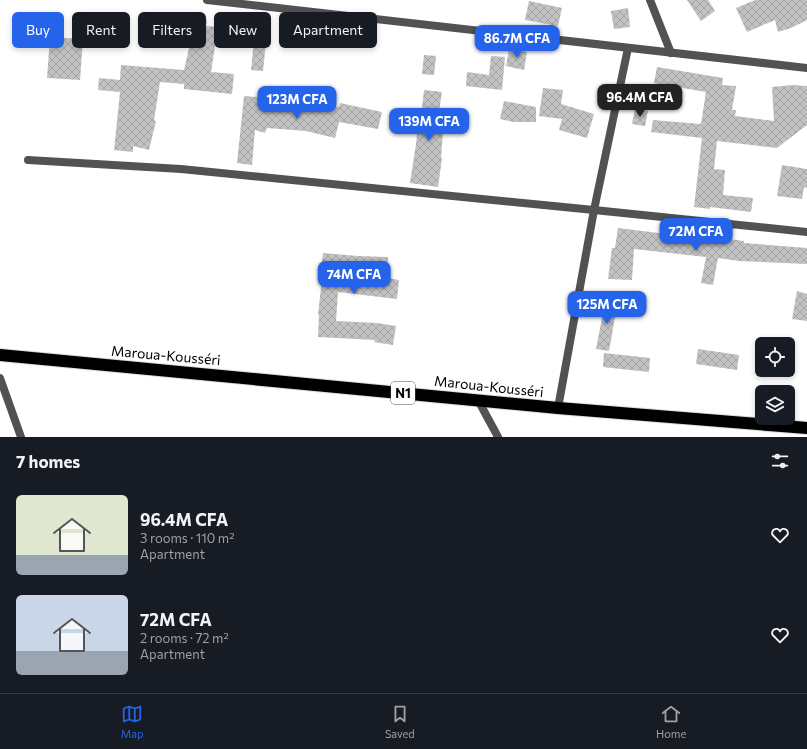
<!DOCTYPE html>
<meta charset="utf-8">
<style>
:root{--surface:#171b24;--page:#20242c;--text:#f1f3f6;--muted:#9ea1a6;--line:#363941;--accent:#2563eb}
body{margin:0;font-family:Commissioner,sans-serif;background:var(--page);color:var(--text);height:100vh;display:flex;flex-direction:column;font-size:15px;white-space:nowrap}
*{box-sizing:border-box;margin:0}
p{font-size:13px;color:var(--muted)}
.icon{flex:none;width:22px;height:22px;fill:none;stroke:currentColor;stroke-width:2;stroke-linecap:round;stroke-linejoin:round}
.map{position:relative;height:437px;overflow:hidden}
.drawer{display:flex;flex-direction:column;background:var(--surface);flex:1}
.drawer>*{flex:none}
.hud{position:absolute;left:12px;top:12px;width:400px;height:36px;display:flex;gap:8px}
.fabs{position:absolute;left:755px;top:337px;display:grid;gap:8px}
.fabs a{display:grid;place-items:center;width:40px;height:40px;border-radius:6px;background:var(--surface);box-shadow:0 2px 6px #0003;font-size:20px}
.price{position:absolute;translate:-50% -34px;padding:0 9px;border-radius:8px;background:var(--accent);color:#fff;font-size:13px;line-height:26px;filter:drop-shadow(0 1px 2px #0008)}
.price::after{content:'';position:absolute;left:50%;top:24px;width:12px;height:9px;margin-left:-6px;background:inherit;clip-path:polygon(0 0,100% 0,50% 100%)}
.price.current{background:#222;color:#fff}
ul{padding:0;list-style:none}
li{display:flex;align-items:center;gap:12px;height:100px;padding:0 16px}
li span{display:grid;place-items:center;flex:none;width:112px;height:80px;border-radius:6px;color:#555}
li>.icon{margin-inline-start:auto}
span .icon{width:48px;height:48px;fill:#fffc;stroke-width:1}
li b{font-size:17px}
h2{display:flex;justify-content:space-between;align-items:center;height:48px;padding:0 16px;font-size:17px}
.tag{padding:0 14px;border-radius:6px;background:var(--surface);box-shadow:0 2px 6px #0003;font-size:14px;line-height:36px}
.tag.current{background:var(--accent);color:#fff}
.dock{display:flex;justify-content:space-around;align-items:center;height:56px;border-top:1px solid var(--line);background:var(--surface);font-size:11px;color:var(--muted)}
.dock a{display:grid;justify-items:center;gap:2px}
.dock .current{color:var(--accent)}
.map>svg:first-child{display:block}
.building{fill:url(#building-cross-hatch)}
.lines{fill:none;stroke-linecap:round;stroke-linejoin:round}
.highway-casing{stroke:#dbdbdb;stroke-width:14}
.street{stroke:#525252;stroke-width:8}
.highway{stroke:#000;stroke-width:12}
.labels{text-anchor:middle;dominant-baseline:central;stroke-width:4;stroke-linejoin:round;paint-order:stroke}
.shield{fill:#fff;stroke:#4c4c4c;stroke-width:1}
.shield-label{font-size:13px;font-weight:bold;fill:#000}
.street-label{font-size:14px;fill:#000;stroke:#fff}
</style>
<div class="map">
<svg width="807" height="437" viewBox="0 0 807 437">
<defs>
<pattern id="building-cross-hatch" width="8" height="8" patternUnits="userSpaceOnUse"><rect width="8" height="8" fill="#c2c2c2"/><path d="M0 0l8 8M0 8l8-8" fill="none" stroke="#a5a5a5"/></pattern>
</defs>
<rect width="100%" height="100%" fill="#fff"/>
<g class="building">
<path d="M 687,0 L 708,0 L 715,11 L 701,21 Z"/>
<path d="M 755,0 L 807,0 L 807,20 L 791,28 L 778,32 L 775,20 L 747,32 L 736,8 Z"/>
<path d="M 529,1 L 562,8 L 558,26 L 525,20 Z"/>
<path d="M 628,8 L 630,27 L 614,29 L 611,11 Z"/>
<path d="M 188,18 L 207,20 L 206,26 L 218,27 L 211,72 L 234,74 L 232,94 L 184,89 L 184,84 L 160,82 L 154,120 L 156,121 L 149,150 L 133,146 L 133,152 L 114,150 L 120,92 L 98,90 L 99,78 L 120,80 L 121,65 L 184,70 L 192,35 L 187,35 Z"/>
<path d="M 255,30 L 267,32 L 263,71 L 251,70 Z"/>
<path d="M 50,37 L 83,39 L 80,80 L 47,78 Z"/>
<path d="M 509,49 L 527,52 L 524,70 L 506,66 Z"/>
<path d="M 424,55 L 436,56 L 434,75 L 422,74 Z"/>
<path d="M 491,56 L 505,57 L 502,90 L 466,86 L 467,72 L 489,75 Z"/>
<path d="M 657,67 L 723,78 L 722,85 L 736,86 L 732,110 L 736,110 L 735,116 L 774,121 L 772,87 L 793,85 L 807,86 L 807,125 L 777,148 L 717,141 L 714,169 L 725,170 L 723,195 L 753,198 L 751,212 L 710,207 L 710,209 L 694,207 L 702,138 L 651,132 L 653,120 L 701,124 L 706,92 L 654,83 Z"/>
<path d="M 543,88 L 563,90 L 561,104 L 594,114 L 587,138 L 559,130 L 562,119 L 539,116 Z"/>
<path d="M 424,90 L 442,92 L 438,118 L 444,118 L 441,158 L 442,158 L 438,187 L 410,183 L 416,144 L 419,116 L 421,116 Z"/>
<path d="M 244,96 L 317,102 L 317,104 L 339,107 L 340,103 L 382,112 L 378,129 L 339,122 L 335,138 L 306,131 L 267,128 L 265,133 L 255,130 L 252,165 L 237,163 Z"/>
<path d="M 504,101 L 536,107 L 536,122 L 513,122 L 500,119 Z"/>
<path d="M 635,109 L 648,111 L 645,126 L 632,124 Z"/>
<path d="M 782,165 L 807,169 L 807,188 L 804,187 L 802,199 L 777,196 Z"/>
<path d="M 618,228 L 708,239 L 708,236 L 744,241 L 744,243 L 807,248 L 807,264 L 739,261 L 718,258 L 713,285 L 701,283 L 706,257 L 634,249 L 632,280 L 608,279 L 612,248 L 615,248 Z"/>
<path d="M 323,253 L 358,256 L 388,257 L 387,278 L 399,280 L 397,299 L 338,292 L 336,321 L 377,323 L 396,326 L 393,345 L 374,342 L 375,340 L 318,337 L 319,315 L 318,315 L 323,269 L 321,268 Z"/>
<path d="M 797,291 L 807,294 L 807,321 L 792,319 Z"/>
<path d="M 606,298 L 618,301 L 609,351 L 596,349 Z"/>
<path d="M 698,349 L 739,355 L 737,370 L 696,364 Z"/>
<path d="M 604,353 L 650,358 L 649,372 L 603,367 Z"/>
</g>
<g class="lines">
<defs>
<path id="highway" d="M 0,355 L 558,408 L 807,428"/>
</defs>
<use href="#highway" class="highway-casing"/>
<g class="street">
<path d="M 207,0 L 807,68"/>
<path d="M 650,0 L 671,53"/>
<path d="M 28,160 L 181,169 L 594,210 L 807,232"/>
<path d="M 0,378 L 21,437"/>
<path d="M 478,400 L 498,437"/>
<path d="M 558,408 L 594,210 L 628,48"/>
</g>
<use href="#highway" class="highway"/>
</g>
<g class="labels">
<rect class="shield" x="391" y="382" width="24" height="22" rx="3"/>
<g class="shield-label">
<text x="403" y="393">N1</text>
</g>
<g class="street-label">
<text transform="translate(166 355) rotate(5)">Maroua-Kousséri</text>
<text transform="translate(489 386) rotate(6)">Maroua-Kousséri</text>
</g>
</g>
</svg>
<div class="fabs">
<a><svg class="icon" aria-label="locate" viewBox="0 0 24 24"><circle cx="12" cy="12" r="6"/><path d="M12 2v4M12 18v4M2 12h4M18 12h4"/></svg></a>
<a><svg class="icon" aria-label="layers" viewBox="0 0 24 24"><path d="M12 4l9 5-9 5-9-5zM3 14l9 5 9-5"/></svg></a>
</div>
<b class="price" style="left:517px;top:59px">86.7M CFA</b>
<b class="price current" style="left:640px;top:118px">96.4M CFA</b>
<b class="price" style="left:297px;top:120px">123M CFA</b>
<b class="price" style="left:429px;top:142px">139M CFA</b>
<b class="price" style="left:696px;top:252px">72M CFA</b>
<b class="price" style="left:354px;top:295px">74M CFA</b>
<b class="price" style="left:607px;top:325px">125M CFA</b>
<div class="hud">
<a class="tag current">Buy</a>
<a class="tag">Rent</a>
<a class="tag">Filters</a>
<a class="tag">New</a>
<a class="tag">Apartment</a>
</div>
</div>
<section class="drawer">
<h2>7 homes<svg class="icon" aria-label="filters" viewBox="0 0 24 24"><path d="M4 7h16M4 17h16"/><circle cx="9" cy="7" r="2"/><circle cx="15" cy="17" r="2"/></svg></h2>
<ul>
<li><span style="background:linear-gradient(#dfe7d0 75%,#9aa5b1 0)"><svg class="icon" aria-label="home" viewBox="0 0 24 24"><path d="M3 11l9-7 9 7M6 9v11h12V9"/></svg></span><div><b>96.4M CFA</b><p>3 rooms · 110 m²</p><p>Apartment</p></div><svg class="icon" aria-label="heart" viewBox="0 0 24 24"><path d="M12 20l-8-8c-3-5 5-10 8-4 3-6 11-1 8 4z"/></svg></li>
<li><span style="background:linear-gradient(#c9d6e8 70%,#9aa5b1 0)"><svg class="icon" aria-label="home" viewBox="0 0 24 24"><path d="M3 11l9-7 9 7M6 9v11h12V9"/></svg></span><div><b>72M CFA</b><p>2 rooms · 72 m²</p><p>Apartment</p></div><svg class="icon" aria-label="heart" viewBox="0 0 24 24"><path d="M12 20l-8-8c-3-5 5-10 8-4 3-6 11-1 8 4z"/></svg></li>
</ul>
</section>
<nav class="dock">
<a class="current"><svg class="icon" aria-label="map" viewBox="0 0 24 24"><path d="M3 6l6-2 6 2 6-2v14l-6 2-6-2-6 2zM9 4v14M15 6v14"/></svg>Map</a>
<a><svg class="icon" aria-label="saved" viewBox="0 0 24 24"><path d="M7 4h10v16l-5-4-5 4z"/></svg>Saved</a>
<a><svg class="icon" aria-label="home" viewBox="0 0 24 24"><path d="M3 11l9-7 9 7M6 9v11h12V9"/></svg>Home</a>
</nav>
